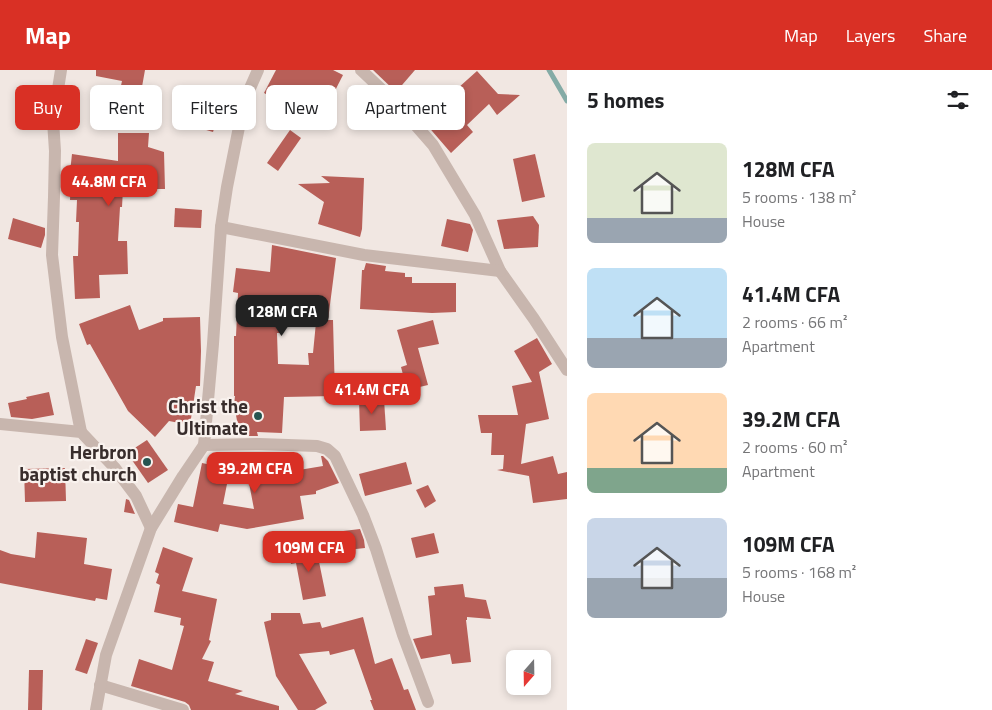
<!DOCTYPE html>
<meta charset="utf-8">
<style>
:root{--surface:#fff;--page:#f2f2f2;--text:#202124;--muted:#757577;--accent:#d93025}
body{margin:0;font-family:"Titillium Web",sans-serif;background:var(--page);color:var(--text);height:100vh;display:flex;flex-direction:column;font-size:19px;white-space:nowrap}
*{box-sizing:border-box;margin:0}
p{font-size:16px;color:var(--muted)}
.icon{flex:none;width:28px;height:28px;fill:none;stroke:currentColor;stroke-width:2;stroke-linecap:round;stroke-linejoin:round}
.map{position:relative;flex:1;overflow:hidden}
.side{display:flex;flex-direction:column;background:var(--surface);width:425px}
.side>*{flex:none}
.banner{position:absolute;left:15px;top:15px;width:475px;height:45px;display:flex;gap:10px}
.needle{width:32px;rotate:200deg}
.buttons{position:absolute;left:506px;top:580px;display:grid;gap:10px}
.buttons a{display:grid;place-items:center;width:45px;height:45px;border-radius:8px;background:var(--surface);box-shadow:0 2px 8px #0003;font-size:25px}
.price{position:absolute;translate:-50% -42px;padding:0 11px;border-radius:10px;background:var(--accent);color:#fff;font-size:16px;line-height:32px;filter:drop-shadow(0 1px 2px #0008)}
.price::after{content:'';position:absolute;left:50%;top:30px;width:15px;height:11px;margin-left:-8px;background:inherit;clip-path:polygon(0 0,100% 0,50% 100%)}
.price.current{background:#222;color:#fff}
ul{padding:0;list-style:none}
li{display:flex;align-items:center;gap:15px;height:125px;padding:0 20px}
li span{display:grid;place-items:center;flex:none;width:140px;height:100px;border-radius:8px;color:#555}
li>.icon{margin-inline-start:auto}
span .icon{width:60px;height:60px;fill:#fffc;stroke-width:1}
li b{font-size:21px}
h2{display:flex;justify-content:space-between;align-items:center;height:60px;padding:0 20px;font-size:21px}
.tag{padding:0 18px;border-radius:8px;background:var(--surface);box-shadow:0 2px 8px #0003;font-size:18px;line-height:45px}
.tag.current{background:var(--accent);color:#fff}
header{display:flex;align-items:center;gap:30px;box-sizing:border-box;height:70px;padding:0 25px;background:var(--accent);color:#fff}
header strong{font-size:24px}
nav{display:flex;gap:28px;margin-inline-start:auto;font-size:18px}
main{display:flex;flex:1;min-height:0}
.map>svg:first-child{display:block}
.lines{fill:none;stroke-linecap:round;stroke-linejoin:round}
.stream{stroke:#84aba6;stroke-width:5}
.building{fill:#b85f58;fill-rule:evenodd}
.minor{stroke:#c8b6ae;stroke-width:12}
.poi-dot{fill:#265450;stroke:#f9f2ee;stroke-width:2}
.labels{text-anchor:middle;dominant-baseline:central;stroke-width:4.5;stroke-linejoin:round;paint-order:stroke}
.poi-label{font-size:19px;font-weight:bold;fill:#382d2c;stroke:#f9f2ee;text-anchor:end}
</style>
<header>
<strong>Map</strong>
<nav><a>Map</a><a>Layers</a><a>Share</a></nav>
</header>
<main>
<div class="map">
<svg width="567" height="640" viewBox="0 0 567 640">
<rect width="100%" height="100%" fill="#f1e7e2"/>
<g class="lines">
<path class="stream" d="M 549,0 L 567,31"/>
</g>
<g class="building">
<path d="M 96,0 L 145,0 L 140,28 L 125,26 L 125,21 L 120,20 L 122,11 L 96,6 Z"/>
<path d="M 276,0 L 333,0 L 343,5 L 319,52 L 264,23 Z"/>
<path d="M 373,0 L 415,0 L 396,22 Z"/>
<path d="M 477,1 L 498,24 L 520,25 L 497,45 L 489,34 L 467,55 L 473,62 L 451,83 L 426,54 L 451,31 L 448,27 Z"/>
<path d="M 377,26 L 392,41 L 399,49 L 364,52 L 362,29 Z"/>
<path d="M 192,32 L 220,40 L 213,62 L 186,54 Z"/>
<path d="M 290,60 L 301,68 L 278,101 L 267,93 Z"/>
<path d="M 118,63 L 149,63 L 148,77 L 164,82 L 165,119 L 123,119 L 122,137 L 120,137 L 118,171 L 127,171 L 128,204 L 99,205 L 100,228 L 75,229 L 73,186 L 78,186 L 79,152 L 76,152 L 77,130 L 70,130 L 71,102 L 70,102 L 72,84 L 118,91 Z"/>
<path d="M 535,84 L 545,127 L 522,132 L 513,89 Z"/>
<path d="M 321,106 L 364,108 L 362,159 L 360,167 L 318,154 L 324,132 L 298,114 L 330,113 Z"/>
<path d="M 175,138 L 202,140 L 201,158 L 174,157 Z"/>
<path d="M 533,146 L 539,155 L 538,177 L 504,179 L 497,150 Z"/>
<path d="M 13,148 L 45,158 L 45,165 L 41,178 L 8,169 Z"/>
<path d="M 447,149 L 470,154 L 473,160 L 468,182 L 441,176 Z"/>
<path d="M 272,175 L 336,188 L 328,250 L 333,250 L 335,326 L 284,327 L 282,363 L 257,362 L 258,366 L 240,366 L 234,335 L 235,326 L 234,326 L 234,266 L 236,266 L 238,223 L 233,222 L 236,198 L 270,202 ZM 281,227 L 318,232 L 313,283 L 308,283 L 309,295 L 278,294 L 277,263 L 280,263 Z"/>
<path d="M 366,193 L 386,196 L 385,201 L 405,203 L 405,207 L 412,207 L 412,213 L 456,213 L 456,242 L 432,243 L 360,239 L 362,200 L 364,200 Z"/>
<path d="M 130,235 L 139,260 L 163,251 L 163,248 L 200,247 L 201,281 L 200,316 L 196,316 L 190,355 L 169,351 L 155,367 L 128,341 L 90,274 L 87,275 L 79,254 Z"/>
<path d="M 433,250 L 439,274 L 418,278 L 428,315 L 407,320 L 401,297 L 407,295 L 397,260 Z"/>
<path d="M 537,268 L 552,294 L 539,302 L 549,349 L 526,354 L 521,394 L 553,386 L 558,404 L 567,402 L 567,429 L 533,433 L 529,406 L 497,400 L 503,399 L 504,385 L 491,385 L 492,363 L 481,363 L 478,345 L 518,345 L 512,316 L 532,312 L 514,281 Z"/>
<path d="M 49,322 L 54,345 L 32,349 L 11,347 L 8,333 L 27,329 L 26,327 Z"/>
<path d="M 384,329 L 386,360 L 360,361 L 359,330 Z"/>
<path d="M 147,370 L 168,400 L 148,413 L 127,383 Z"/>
<path d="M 243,382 L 261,382 L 264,395 L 297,390 L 299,400 L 323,396 L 321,386 L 323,386 L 328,391 L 339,413 L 316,421 L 316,424 L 300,426 L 304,449 L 247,459 L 220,454 L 218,462 L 174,452 L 178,434 L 193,437 L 202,393 L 230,399 L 223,434 L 254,439 Z"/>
<path d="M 406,392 L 412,414 L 365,426 L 359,404 Z"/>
<path d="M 65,398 L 66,431 L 25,432 L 24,399 Z"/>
<path d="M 428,415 L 436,431 L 425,438 L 416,420 Z"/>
<path d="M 126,429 L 129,430 L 135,444 L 124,442 Z"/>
<path d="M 360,459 L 364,470 L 365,478 L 338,481 L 335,462 Z"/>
<path d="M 37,462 L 87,468 L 84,494 L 112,499 L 107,530 L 96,528 L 95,531 L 0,513 L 0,480 L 11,484 L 35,488 Z"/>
<path d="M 434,463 L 439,483 L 416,488 L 411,468 Z"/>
<path d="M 163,477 L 193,488 L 182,521 L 217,529 L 209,570 L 211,571 L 202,589 L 214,592 L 208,611 L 243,621 L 235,624 L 279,636 L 279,640 L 191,640 L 189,635 L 185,632 L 131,616 L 139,589 L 172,600 L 184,556 L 180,555 L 181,548 L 154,542 L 160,515 L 156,513 L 159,504 L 155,502 Z"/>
<path d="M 316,477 L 326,526 L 303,530 L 296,493 L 291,494 L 289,482 Z"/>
<path d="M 463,514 L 465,527 L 486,530 L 491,549 L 467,547 L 467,550 L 466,550 L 471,592 L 452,594 L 450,584 L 421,589 L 413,569 L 432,565 L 428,526 L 435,525 L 434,517 Z"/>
<path d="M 271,543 L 300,543 L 303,554 L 320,552 L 322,558 L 363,547 L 375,594 L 392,588 L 404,620 L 408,619 L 416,640 L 374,640 L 370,630 L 372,630 L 354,579 L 330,585 L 329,581 L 299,584 L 327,633 L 315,640 L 298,640 L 276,606 L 264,552 L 271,550 Z"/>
<path d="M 86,569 L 98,573 L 87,604 L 75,600 Z"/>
<path d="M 29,600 L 43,600 L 42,640 L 28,640 Z"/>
</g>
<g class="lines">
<g class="minor">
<path d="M 61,0 L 53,51 L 55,81 L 54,127 L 52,185 L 62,267 L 81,362"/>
<path d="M 361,0 L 398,35 L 433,75 L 475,145 L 500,201 L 534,249 L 567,300"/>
<path d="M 221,157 L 364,185 L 500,201"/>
<path d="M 0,354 L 81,362 L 114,397 L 136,426 L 151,458"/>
<path d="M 204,375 L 259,374 L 317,376 L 327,379 L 335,386 L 363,445 L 376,479 L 403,565 L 428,632"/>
<path d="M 100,615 L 183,640"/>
<path d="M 96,640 L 106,585 L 151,458 L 183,406 L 204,375 L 213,274 L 221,157 L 227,117 L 244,32 L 258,0"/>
</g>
</g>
<g class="poi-dot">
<circle cx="258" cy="346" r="5"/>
<circle cx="147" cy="392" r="5"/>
</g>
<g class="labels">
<g class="poi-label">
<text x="248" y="335">Christ the<tspan x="248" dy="22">Ultimate</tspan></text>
<text x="137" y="381">Herbron<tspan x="137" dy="22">baptist church</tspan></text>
</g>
</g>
</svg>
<div class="buttons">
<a><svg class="needle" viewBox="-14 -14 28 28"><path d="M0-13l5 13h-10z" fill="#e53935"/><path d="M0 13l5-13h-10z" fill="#757577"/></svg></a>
</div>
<b class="price" style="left:109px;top:137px">44.8M CFA</b>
<b class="price current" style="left:282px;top:267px">128M CFA</b>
<b class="price" style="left:372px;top:345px">41.4M CFA</b>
<b class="price" style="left:255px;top:424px">39.2M CFA</b>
<b class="price" style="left:309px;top:503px">109M CFA</b>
<div class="banner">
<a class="tag current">Buy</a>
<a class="tag">Rent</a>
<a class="tag">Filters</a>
<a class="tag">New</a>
<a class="tag">Apartment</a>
</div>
</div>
<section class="side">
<h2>5 homes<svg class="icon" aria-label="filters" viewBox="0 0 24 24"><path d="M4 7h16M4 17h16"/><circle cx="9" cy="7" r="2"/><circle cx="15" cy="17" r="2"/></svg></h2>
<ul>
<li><span style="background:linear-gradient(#dfe7d0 75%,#9aa5b1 0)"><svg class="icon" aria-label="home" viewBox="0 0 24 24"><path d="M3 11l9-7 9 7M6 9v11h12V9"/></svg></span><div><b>128M CFA</b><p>5 rooms · 138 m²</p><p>House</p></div></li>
<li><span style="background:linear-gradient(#bfe0f5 70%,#9aa5b1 0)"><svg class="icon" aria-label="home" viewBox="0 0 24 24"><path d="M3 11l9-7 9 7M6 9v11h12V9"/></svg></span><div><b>41.4M CFA</b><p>2 rooms · 66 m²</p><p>Apartment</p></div></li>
<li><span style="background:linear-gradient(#ffd9b3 75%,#7fa58c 0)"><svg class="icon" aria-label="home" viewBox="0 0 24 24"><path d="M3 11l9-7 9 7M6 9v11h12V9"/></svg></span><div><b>39.2M CFA</b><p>2 rooms · 60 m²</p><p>Apartment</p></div></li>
<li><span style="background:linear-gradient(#c9d6e8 60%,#9aa5b1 0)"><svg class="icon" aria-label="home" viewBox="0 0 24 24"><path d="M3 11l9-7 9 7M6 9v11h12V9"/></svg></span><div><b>109M CFA</b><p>5 rooms · 168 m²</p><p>House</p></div></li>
</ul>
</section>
</main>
